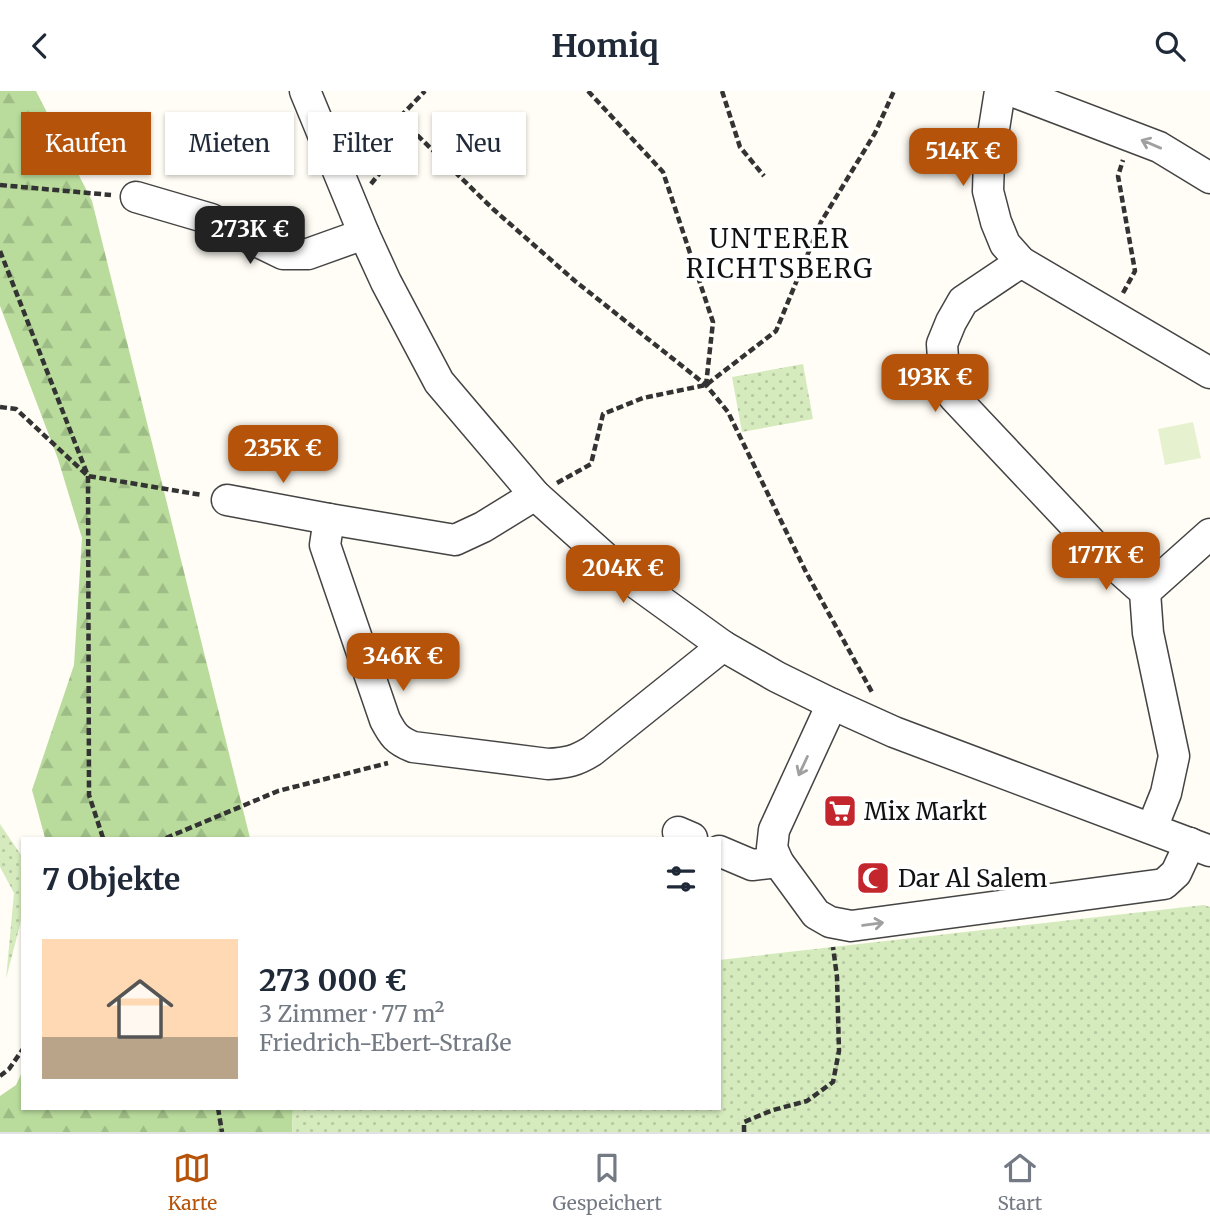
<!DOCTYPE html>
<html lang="de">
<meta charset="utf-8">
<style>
:root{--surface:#fff;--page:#f6f6f7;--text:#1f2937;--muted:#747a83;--line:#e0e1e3;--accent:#b45309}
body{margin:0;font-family:Merriweather,serif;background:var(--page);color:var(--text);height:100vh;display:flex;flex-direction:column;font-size:26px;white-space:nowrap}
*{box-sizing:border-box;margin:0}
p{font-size:23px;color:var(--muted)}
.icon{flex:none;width:38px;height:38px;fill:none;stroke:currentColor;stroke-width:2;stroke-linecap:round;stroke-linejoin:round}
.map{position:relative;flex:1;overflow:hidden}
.drawer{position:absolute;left:21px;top:746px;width:700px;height:273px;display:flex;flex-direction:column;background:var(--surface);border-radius:0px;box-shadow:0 2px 5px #0004}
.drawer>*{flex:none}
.guide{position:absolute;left:21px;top:21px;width:700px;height:63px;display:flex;gap:14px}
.price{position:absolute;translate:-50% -60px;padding:0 16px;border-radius:14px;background:var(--accent);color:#fff;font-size:23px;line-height:46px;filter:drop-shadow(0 2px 4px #0008)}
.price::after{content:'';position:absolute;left:50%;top:42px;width:21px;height:16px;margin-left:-10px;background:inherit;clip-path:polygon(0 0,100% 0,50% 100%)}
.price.on{background:#222;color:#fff}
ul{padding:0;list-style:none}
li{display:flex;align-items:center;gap:21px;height:175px;padding:0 21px}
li+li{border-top:2px solid var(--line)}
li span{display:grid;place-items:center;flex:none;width:196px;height:140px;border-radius:0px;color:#555}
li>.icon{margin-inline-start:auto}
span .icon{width:84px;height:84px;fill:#fffc;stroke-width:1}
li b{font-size:30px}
h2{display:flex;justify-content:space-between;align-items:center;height:84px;padding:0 21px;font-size:30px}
.pill{padding:0 24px;border-radius:0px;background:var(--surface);box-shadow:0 2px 5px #0004;font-size:24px;line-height:63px}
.pill.on{background:var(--accent);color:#fff}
header{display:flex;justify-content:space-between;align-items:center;height:91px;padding:0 21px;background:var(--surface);font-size:32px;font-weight:700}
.tab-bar{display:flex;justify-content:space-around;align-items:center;height:98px;border-top:2px solid var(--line);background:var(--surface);font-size:19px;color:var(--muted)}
.tab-bar a{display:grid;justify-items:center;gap:4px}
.tab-bar .on{color:var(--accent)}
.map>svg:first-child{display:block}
.forest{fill:url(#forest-firs)}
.park{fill:url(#park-dots)}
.pitch{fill:#e6f2cf}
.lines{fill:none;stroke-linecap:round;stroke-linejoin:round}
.minor-casing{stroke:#444;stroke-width:33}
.path{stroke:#333;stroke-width:4.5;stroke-dasharray:7 3.5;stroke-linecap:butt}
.minor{stroke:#fff;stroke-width:30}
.oneway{stroke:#a0a0a0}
.labels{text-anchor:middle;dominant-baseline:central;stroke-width:7;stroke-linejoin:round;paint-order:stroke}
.poi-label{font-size:24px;fill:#111;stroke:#fff;text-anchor:start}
.neighbourhood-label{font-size:26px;letter-spacing:2px;fill:#111;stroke:#fff}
</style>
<header><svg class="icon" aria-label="back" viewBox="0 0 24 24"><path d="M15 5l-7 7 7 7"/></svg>Homiq<svg class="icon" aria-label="search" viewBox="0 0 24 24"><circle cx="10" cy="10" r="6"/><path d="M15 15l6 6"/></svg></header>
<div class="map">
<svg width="1210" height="1041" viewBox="0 0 1210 1041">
<defs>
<pattern id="forest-firs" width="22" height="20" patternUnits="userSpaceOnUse" patternTransform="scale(1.75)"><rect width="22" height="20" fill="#b9dc9c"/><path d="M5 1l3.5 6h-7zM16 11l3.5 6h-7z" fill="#9ebc85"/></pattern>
<pattern id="park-dots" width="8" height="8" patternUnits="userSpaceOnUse" patternTransform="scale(1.75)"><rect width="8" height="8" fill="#d5ebbd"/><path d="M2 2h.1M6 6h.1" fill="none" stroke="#b6c8a1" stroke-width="1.8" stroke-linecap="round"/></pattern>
</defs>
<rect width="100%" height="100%" fill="#fffdf5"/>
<g class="forest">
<path d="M 0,0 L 36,0 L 92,110 L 250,747 L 45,747 L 32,699 L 74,574 L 82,447 L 58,368 L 0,215 Z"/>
<path d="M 23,979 L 23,1017 L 293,1017 L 292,1041 L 0,1041 L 0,1005 L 16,994 Z"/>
</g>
<g class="park">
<path d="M 803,273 L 813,328 L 742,341 L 732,286 Z"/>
<path d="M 0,733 L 23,767 L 23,822 L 6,888 L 14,802 L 0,776 Z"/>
<path d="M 1204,814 L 1210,816 L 1210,1041 L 292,1041 L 293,1017 L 719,1017 L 719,869 Z"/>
</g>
<path class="pitch" d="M 1193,331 L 1201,367 L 1165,374 L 1158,338 Z"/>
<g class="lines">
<defs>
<g id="minor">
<path d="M 305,0 L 364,143 L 386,191 L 439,291 L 535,404 L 622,482 L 723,555 L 777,586 L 832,613 L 894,641 L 1210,760"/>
<path d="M 1000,0 L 989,69 L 988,100 L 996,131 L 1005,153 L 1021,171 L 1210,282"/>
<path d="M 1012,0 L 1159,56 L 1210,87"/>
<path d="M 136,106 L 211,128 L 283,163 L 308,163 L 364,143"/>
<path d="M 1021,171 L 963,210 L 951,231 L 942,253 L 944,282 L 954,306 L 1102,463 L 1145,501 L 1148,542 L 1174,665 L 1166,702 L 1152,737"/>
<path d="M 535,404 L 483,436 L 455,449 L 329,428 L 325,454 L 385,629 C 393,644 396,649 413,656 L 548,673 C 567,672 576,670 592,660 L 723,555"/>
<path d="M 227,409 L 329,428"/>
<path d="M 1145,501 L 1210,443"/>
<path d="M 832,613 L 774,739 L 772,757 L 778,771 L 816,823 L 830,831 L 851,835 L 1164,793 L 1176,782 L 1190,752"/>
<path d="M 678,741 L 692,747"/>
<path d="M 719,760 L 752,774 L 778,771"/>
</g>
</defs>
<use href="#minor" class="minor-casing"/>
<g class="path">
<path d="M 588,0 L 663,81 L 713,231 L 706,294"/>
<path d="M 722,0 L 740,56 L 764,85"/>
<path d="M 413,40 L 399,27 L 425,0"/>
<path d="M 371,93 L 413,40 L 493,118 L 575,190 L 706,294 L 728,321 L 806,481 L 873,603"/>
<path d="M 0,94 L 111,104"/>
<path d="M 0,160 L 88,385 L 89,704 L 103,747"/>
<path d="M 1123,202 L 1135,180 L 1118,85 L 1123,69"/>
<path d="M 0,316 L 16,318 L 88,385 L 202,404"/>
<path d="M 557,392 L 591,373 L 603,323 L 643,307 L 706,294 L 776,240 L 821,131 L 875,42 L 894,0"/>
<path d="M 166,747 L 278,700 L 388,672"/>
<path d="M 0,985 L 9,978 L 23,958"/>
<path d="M 218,1017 L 222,1041"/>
<path d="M 744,1041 L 744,1031 L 773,1019 L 807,1010 L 833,991 L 839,960 L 837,886 L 833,856"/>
</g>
<use href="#minor" class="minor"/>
</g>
<defs><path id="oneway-shaft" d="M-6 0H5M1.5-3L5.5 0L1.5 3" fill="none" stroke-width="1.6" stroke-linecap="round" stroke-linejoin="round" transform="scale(1.75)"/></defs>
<g class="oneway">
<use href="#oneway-shaft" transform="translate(1151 53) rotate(-157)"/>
<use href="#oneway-shaft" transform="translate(803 675) rotate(115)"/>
<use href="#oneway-shaft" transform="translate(873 833) rotate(-8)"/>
</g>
<defs>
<symbol id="supermarket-square" viewBox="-11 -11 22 22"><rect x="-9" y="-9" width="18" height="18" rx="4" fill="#c4262e" stroke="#fff"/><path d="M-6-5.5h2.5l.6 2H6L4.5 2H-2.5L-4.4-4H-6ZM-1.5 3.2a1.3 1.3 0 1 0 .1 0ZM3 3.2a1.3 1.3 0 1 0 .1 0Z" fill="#fff"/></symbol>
<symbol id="mosque-square" viewBox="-11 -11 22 22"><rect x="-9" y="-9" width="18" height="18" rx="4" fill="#c4262e" stroke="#fff"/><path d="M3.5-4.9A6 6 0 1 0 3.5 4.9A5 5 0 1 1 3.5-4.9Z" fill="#fff"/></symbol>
</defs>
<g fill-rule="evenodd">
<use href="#supermarket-square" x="821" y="701" width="38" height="38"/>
<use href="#mosque-square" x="854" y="768" width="38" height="38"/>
</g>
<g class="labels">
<g class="poi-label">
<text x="864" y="720">Mix Markt</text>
<text x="898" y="787">Dar Al Salem</text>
</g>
<g class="neighbourhood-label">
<text x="780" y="147">UNTERER<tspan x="780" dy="30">RICHTSBERG</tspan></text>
</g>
</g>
</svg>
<b class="price" style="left:963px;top:97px">514K €</b>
<b class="price on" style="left:250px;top:175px">273K €</b>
<b class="price" style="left:935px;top:323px">193K €</b>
<b class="price" style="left:283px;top:394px">235K €</b>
<b class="price" style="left:1106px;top:501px">177K €</b>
<b class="price" style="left:623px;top:514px">204K €</b>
<b class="price" style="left:403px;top:602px">346K €</b>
<div class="guide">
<a class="pill on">Kaufen</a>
<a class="pill">Mieten</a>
<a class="pill">Filter</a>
<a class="pill">Neu</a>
</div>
<section class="drawer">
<h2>7 Objekte<svg class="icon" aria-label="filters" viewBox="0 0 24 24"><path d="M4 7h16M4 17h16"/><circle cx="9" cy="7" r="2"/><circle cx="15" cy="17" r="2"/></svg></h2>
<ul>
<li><span style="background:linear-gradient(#ffd9b3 70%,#b9a48a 0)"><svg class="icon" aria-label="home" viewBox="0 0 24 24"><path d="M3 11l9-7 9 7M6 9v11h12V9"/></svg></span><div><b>273 000 €</b><p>3 Zimmer · 77 m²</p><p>Friedrich-Ebert-Straße</p></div></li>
</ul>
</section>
</div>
<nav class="tab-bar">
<a class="on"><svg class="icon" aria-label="map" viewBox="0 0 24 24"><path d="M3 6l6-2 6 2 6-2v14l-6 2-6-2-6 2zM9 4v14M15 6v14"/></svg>Karte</a>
<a><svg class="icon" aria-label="saved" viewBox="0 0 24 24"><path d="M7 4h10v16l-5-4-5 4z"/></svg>Gespeichert</a>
<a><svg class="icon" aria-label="home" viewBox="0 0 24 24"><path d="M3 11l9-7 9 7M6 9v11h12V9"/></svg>Start</a>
</nav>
